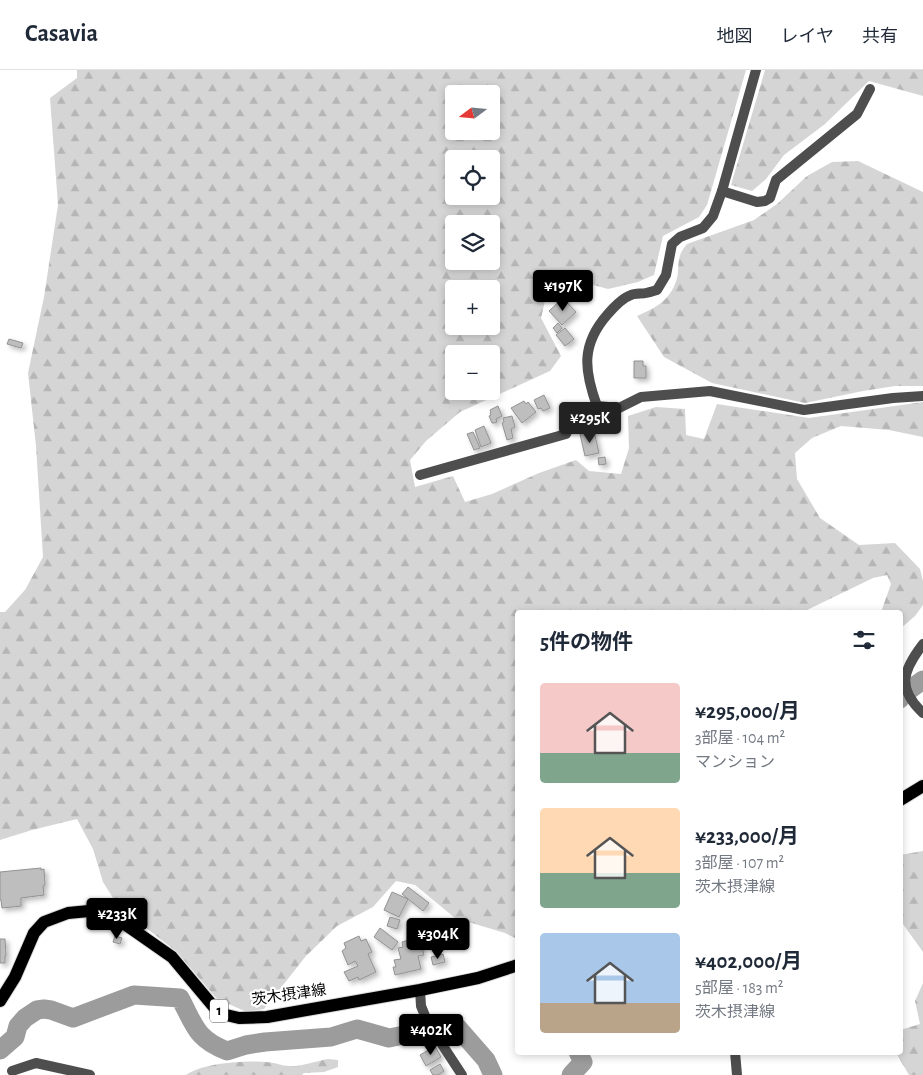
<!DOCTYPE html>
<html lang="ja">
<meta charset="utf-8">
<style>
:root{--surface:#fff;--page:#f6f6f7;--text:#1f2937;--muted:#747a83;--line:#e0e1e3;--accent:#000}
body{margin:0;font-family:"Alegreya Sans","Noto Sans JP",sans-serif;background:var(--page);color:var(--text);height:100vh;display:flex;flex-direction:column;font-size:19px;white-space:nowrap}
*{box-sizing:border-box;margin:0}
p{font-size:16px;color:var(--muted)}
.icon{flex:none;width:28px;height:28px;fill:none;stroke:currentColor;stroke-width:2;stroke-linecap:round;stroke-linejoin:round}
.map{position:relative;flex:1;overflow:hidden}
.side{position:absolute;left:515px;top:540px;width:388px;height:445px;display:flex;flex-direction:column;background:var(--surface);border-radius:5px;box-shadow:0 2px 8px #0003}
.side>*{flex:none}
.needle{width:32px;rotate:254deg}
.controls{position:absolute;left:445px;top:15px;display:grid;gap:10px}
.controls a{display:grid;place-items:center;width:55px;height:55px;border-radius:5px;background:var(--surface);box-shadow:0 2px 8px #0003;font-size:25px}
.price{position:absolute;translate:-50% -42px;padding:0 11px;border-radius:5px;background:var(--accent);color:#fff;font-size:16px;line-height:32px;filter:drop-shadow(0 1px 2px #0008)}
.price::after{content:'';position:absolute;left:50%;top:30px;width:15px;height:11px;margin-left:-8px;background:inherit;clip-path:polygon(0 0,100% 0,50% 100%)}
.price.active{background:#222;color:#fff}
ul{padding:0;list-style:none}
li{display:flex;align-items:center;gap:15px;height:125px;padding:0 25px}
li span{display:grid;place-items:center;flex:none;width:140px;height:100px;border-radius:5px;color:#555}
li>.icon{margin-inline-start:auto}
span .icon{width:60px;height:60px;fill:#fffc;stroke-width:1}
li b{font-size:21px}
h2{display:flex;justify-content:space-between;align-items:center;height:60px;padding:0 25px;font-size:21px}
header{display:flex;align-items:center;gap:30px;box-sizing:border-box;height:70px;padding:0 25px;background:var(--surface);border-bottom:1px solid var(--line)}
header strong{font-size:24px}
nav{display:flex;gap:28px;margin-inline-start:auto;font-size:18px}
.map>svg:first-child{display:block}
.forest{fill:url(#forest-firs);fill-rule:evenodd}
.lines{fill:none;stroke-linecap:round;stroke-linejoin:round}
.river{stroke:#9c9c9c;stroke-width:19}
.building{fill:#bebebe;stroke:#929292;filter:url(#shadow)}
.primary-casing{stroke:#dbdbdb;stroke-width:14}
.minor{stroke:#4e4e4e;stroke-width:10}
.tertiary{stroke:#4e4e4e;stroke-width:10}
.primary{stroke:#000;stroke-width:12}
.labels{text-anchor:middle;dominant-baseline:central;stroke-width:4.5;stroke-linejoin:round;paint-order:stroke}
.shield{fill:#fff;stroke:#4c4c4c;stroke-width:1}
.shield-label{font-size:14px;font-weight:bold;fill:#000}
.street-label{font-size:15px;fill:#000;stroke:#fff}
</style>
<header>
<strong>Casavia</strong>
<nav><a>地図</a><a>レイヤ</a><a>共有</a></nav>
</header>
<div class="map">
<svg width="923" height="1005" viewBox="0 0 923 1005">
<defs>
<pattern id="forest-firs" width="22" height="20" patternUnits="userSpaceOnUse" patternTransform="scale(1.25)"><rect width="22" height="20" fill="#d5d5d5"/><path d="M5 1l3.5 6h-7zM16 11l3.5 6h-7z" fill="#b5b5b5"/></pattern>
<filter id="shadow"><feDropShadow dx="3" dy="3" stdDeviation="2.5" flood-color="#0004"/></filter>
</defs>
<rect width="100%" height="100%" fill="#fff"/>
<g class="forest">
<path d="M 77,0 L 746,0 L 707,135 L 699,147 L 663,166 L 654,205 L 638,212 L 608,219 L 582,212 L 547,222 L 541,248 L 561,286 L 550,301 L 460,342 L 426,371 L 410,390 L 415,417 L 453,406 L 465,432 L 492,424 L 539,403 L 576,390 L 589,401 L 621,404 L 629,378 L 628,346 L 656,337 L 685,339 L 686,365 L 704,369 L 717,334 L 809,348 L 923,332 L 923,367 L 889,360 L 841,356 L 812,368 L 795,383 L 797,409 L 820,448 L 859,475 L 895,473 L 920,499 L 923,511 L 923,535 L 915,546 L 900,559 L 900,542 L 881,542 L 891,514 L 887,505 L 873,508 L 807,540 L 805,542 L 518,542 L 517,869 L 505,863 L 455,848 L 415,815 L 396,811 L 373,837 L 337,856 L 306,886 L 264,939 L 247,942 L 217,929 L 177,882 L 118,836 L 103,812 L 93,779 L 77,749 L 32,760 L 0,770 L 0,542 L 5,542 L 25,520 L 43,487 L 36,376 L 28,303 L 44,227 L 58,135 L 50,28 L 77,8 ZM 454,24 L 491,24 L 491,61 L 454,61 ZM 454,89 L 491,89 L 491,126 L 454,126 ZM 454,154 L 491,154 L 491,191 L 454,191 ZM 454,219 L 491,219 L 491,256 L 454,256 ZM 454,284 L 491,284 L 491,321 L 454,321 Z"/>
<path d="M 765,0 L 923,0 L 923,26 L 869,11 L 825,54 L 784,85 L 766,109 L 752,121 L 731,115 Z"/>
<path d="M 858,91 L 923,122 L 923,316 L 895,316 L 863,321 L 805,333 L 712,313 L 664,287 L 637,246 C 653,239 668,232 675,214 C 682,199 673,190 687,174 L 754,150 L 777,134 L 807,106 L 832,92 Z"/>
<path d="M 923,781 L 923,882 L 900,850 L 900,785 Z"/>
<path d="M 923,913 L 923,1005 L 909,1005 L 896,983 L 900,982 L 900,960 L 920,954 L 915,931 Z"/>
<path d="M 328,989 L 338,990 L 338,997 L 324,1002 L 304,1003 L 302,1005 L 186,1005 C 202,993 246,990 266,992 C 274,992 282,996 289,996 C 301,997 316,991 328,989 Z"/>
</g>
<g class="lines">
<g class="river">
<path d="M 900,629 L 901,626 L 923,610"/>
<path d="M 0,980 L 15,967 L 18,956 L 25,948 L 37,940 L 44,939 L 51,940 L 73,948 L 134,925 L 180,928 C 195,956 196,969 227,981 L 246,975 L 265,972 L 331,967 L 357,959 L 389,968 L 414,963 L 441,954 L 458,958 L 486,990 L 493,1005"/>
<path d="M 571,1005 L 583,992 L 578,982"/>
</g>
</g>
<g class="building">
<path d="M 563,228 L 576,242 L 562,255 L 549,241 Z"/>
<path d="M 558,253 L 562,258 L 557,263 L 553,258 Z"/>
<path d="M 565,258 L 574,269 L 565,276 L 556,265 Z"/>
<path d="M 9,269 L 23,273 L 21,278 L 7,274 Z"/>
<path d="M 634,291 L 643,291 L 643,296 L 646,296 L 646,308 L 634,308 Z"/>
<path d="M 544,325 L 550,338 L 543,341 L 541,338 L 538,339 L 534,330 Z"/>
<path d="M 524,331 L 526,334 L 528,332 L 536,342 L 522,353 L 511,338 Z"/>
<path d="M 498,336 L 502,346 L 496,349 L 497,352 L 494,353 L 492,353 L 489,346 L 491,345 L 490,343 L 491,342 L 490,340 Z"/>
<path d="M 512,346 L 515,357 L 511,359 L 513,368 L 507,370 L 502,353 L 504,352 L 503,348 Z"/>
<path d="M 484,356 L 491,373 L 481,377 L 475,360 Z"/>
<path d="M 594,361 L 599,383 L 585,386 L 580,364 Z"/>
<path d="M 473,362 L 480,378 L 474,380 L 467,364 Z"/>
<path d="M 605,387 L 606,394 L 599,395 L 598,388 Z"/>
<path d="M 41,798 L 41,800 L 44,799 L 45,815 L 43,816 L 44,825 L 21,828 L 21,836 L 2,838 L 1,830 L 0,830 L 0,802 Z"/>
<path d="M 408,817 L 429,833 L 423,841 L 402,824 Z"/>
<path d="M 392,822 L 408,829 L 399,847 L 384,840 Z"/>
<path d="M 390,847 L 400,850 L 397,859 L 387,856 Z"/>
<path d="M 450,854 L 453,865 L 440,870 L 436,859 Z"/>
<path d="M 380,858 L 398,872 L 392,880 L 374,867 Z"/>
<path d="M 115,866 L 122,868 L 120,874 L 113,872 Z"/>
<path d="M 359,866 L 361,871 L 366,869 L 372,882 L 368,884 L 376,902 L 359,910 L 358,907 L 349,911 L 344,902 L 358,896 L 355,891 L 348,895 L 342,881 L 346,878 L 344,873 Z"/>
<path d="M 416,868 L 416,871 L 420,870 L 424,885 L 418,886 L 421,899 L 395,905 L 393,897 L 396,897 L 394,890 L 401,889 L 398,878 L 403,877 L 402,872 Z"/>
<path d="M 0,869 L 5,869 L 6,886 L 5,886 L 5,893 L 0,893 Z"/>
<path d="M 443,884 L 445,892 L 433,895 L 431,887 Z"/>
<path d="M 435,976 L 441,987 L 426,996 L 420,985 Z"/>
<path d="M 440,994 L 444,1001 L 438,1005 L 433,1005 L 430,1000 Z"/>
</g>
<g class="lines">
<defs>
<g id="primary">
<path d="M 900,730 L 923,716"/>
<path d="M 0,931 L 15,907 L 34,863 L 44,852 L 68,843 L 89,841 L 119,850 L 172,887 L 213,936 L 222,944 L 239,948 L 267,947 L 420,920 L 478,908 L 518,895"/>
</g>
</defs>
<use href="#primary" class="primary-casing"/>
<g class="minor">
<path d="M 722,121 L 757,132 L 765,131 L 770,128 L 776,110 L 857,44 L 870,19"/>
<path d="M 597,336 C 584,300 581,275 607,245 C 613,238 622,228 631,225 C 635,223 642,224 646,223 C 650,222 654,221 657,220 L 666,205 L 672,174 L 680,167 L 703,158 L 713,146 L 722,121 L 756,0"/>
<path d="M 420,405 L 566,364 L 576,344 L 597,336 L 619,338 L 641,327 L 710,321 L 804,340 L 893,328 L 923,326"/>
<path d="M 923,574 C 903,600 896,618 923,643"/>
<path d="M 420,920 L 421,936 L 428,953 L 462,1005"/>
<path d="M 12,1001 L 36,993 L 90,1005"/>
</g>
<path class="tertiary" d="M 735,982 L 737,1005"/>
<use href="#primary" class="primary"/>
</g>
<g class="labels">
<rect class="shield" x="210" y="929.5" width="18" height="23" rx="4"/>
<g class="shield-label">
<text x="219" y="941">1</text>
</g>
<g class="street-label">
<text transform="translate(289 925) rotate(-8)">茨木摂津線</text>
</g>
</g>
</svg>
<div class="controls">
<a><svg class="needle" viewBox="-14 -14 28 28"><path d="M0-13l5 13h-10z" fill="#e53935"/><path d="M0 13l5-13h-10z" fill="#747a83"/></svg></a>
<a><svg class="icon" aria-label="locate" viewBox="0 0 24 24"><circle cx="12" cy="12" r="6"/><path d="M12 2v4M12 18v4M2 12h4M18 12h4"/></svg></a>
<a><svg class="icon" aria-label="layers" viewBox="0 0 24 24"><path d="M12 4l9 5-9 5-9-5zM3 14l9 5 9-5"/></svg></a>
<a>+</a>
<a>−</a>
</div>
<b class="price" style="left:563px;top:242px">¥197K</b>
<b class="price active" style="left:590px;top:374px">¥295K</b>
<b class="price" style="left:117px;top:870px">¥233K</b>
<b class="price" style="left:438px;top:890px">¥304K</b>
<b class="price" style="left:431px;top:986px">¥402K</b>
<section class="side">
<h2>5件の物件<svg class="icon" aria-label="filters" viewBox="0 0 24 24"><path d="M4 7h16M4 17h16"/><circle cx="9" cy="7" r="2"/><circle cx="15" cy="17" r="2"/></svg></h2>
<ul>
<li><span style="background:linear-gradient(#f6c9c9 70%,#7fa58c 0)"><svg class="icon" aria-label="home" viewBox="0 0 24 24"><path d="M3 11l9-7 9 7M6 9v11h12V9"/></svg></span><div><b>¥295,000/月</b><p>3部屋 · 104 m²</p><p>マンション</p></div></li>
<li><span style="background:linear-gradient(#ffd9b3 65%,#7fa58c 0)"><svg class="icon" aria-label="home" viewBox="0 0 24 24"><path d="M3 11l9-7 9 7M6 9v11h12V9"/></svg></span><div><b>¥233,000/月</b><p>3部屋 · 107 m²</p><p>茨木摂津線</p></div></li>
<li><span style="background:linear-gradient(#a9c7e8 70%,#b9a48a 0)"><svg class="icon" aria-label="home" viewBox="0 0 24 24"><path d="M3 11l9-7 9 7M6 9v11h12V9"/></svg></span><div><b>¥402,000/月</b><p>5部屋 · 183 m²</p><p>茨木摂津線</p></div></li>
</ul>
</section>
</div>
